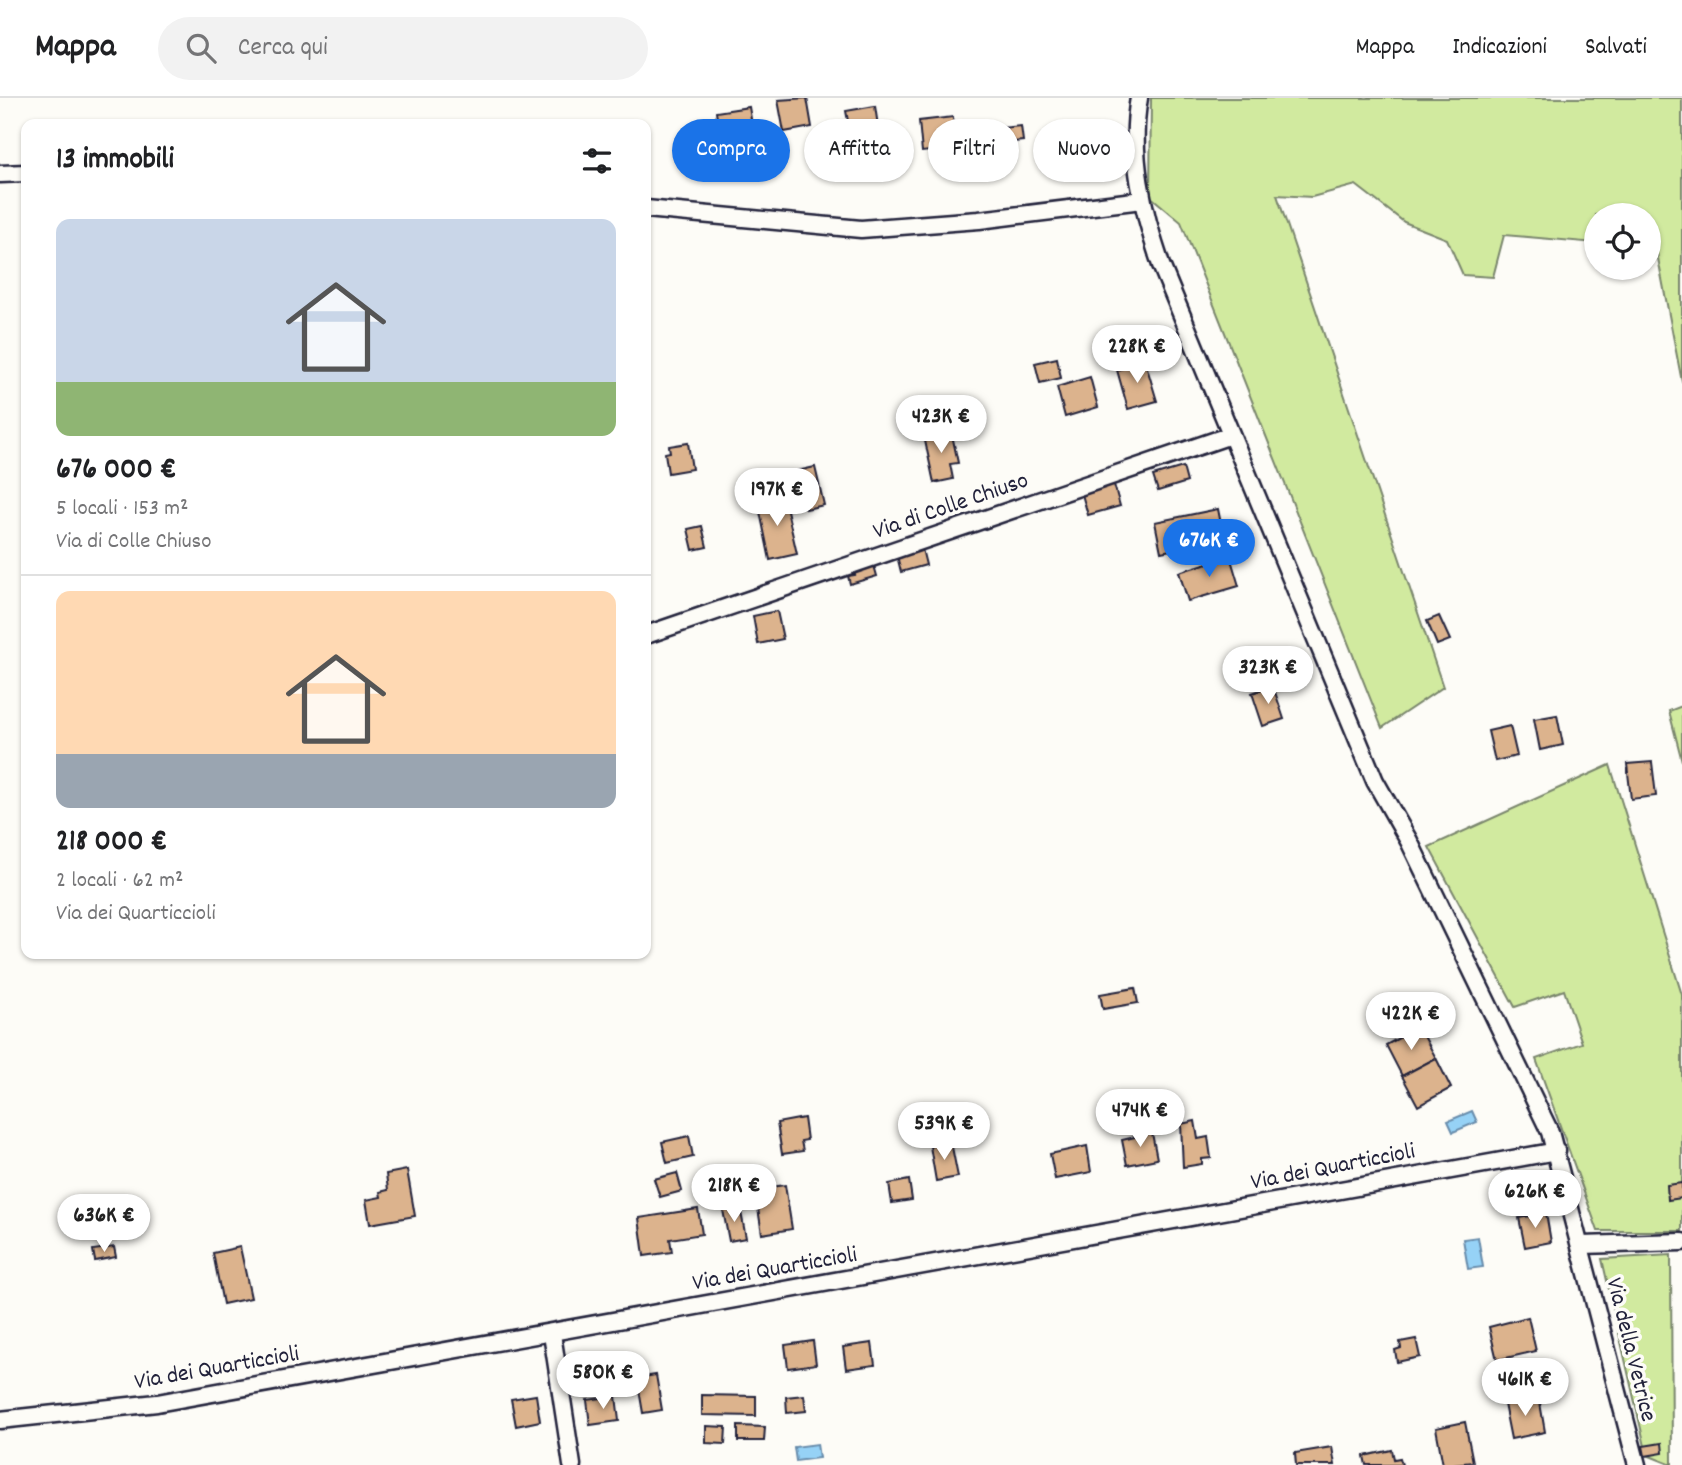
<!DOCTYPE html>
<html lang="it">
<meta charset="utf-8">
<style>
:root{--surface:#fff;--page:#f2f2f2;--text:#202124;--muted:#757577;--line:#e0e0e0;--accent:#1a73e8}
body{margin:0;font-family:Dekko,sans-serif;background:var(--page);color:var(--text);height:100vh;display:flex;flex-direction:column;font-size:26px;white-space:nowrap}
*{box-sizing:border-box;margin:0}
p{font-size:23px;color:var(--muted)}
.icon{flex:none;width:38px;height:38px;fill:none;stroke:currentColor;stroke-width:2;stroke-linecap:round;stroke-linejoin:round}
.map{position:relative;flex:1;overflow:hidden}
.panel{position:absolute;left:21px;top:21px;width:630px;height:840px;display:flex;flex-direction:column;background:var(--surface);border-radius:14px;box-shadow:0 2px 5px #0004}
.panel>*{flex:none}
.top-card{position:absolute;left:672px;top:21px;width:665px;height:63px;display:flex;gap:14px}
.controls{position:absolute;left:1584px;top:105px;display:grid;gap:14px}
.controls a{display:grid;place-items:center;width:77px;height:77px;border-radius:50%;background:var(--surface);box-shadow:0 2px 5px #0004;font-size:35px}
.price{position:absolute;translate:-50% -60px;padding:0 16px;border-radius:24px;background:#fff;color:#222;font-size:23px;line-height:46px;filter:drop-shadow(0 2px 4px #0008)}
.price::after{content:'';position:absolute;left:50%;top:42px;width:21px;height:16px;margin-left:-10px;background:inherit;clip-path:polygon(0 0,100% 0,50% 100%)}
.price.current{background:var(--accent);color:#fff}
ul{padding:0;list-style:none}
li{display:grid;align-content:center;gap:14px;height:371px;padding:0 35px}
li+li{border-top:2px solid var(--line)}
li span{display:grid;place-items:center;height:217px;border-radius:14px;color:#555}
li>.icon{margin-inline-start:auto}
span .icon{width:126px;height:126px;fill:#fffc;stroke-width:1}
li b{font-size:30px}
h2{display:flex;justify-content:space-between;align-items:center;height:84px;padding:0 35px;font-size:30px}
.chip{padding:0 24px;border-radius:32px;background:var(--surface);box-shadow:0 2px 5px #0004;font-size:24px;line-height:63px}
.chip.current{background:var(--accent);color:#fff}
header{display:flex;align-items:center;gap:42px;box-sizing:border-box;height:98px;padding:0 35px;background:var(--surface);border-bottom:2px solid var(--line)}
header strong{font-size:33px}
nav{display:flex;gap:38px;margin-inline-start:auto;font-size:24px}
.search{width:490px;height:63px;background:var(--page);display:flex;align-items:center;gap:18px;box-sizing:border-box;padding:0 24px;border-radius:38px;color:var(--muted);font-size:26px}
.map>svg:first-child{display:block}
.green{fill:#d1ea9f;stroke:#7a866d;stroke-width:2}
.water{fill:#96d2f6;stroke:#688cab;stroke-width:2}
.building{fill:#dcb38d;stroke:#22223b;stroke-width:2}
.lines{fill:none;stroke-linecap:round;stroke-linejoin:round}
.minor-casing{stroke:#22223b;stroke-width:21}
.minor{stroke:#fdfcf7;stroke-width:16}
.labels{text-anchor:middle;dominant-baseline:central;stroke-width:7;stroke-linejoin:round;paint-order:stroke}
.street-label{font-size:24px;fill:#22223b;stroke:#fdfcf7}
</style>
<header>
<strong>Mappa</strong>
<div class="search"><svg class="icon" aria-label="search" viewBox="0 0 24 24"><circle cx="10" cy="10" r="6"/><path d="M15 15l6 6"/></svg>Cerca qui</div>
<nav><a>Mappa</a><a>Indicazioni</a><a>Salvati</a></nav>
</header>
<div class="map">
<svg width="1682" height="1367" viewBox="0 0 1682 1367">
<rect width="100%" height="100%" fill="#fdfcf7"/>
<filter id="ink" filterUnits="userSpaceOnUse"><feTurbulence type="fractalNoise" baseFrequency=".0143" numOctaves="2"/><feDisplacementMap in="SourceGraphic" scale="14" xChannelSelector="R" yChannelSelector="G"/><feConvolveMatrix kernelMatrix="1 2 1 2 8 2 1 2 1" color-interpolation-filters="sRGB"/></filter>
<g filter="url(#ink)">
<g class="green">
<path d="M 1151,0 L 1682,0 L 1682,284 L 1656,150 L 1649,149 L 1648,117 L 1596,117 L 1596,145 L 1504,137 L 1493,179 L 1463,177 L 1447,141 L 1404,124 L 1356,87 L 1312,99 L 1277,97 L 1443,589 L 1382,630 L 1181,124 L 1150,98 Z"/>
<path d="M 1682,608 L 1682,663 L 1669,613 Z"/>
<path d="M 1610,667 L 1682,897 L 1682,1133 L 1598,1133 L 1536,961 L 1582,945 L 1564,892 L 1515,909 L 1429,749 Z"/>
<path d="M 1671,1157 L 1672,1367 L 1647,1357 L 1602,1161 Z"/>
</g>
<g class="water">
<path d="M 1472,1013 L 1477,1024 L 1453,1034 L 1448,1023 Z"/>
<path d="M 1478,1139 L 1483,1169 L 1468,1171 L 1463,1141 Z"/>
<path d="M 817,1346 L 819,1360 L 796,1363 L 794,1349 Z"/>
</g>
<g class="building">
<path d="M 807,0 L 812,29 L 784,34 L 778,2 Z"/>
<path d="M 875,8 L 878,28 L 850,33 L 846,13 Z"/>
<path d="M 749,9 L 756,50 L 723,56 L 716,14 Z"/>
<path d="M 953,19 L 956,50 L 922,54 L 919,23 Z"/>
<path d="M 1021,28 L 1023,43 L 1004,45 L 1002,30 Z"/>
<path d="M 1057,260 L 1061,280 L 1040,285 L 1035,265 Z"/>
<path d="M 1145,263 L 1157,303 L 1128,311 L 1117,272 Z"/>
<path d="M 1090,279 L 1098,309 L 1065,319 L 1057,289 Z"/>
<path d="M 951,332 L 958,365 L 950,366 L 953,381 L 934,385 L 924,338 Z"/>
<path d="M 688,345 L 692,371 L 668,375 L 665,355 L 670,354 L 669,348 Z"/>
<path d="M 815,369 L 824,407 L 806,411 L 797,373 Z"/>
<path d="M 1183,369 L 1187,384 L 1158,393 L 1153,378 Z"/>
<path d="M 1113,383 L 1120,408 L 1088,417 L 1081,393 Z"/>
<path d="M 784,399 L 797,456 L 770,462 L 758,404 Z"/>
<path d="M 1218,411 L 1224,441 L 1161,454 L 1155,424 Z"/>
<path d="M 702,428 L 707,449 L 693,452 L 688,431 Z"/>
<path d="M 921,447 L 926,467 L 901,474 L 896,454 Z"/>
<path d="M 1230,458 L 1239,488 L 1188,503 L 1179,474 Z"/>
<path d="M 873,464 L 877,478 L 850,486 L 848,478 L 855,477 L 853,470 Z"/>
<path d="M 777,513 L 783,541 L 758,546 L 753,518 Z"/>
<path d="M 1439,518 L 1450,542 L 1437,547 L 1427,523 Z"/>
<path d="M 1273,588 L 1284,621 L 1263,628 L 1252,595 Z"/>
<path d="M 1557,617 L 1563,647 L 1540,652 L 1534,621 Z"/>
<path d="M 1510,628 L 1517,658 L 1495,663 L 1488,633 Z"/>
<path d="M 1652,664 L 1656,698 L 1631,701 L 1627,666 Z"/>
<path d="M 1135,890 L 1138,905 L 1103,911 L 1100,896 Z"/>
<path d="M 1419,929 L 1436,960 L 1402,978 L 1386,947 Z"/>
<path d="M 1436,960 L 1451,990 L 1418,1008 L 1402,978 Z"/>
<path d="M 804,1020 L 807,1042 L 801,1043 L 803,1053 L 782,1056 L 777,1025 Z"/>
<path d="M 1195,1023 L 1198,1041 L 1208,1039 L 1211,1060 L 1202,1061 L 1202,1066 L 1183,1069 L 1181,1026 Z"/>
<path d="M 1152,1035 L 1157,1061 L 1127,1067 L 1122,1042 Z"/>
<path d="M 689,1038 L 693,1059 L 667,1065 L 662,1044 Z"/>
<path d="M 951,1044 L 958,1079 L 936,1083 L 930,1048 Z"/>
<path d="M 1087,1048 L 1091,1074 L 1055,1081 L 1050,1056 Z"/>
<path d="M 407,1072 L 415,1118 L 370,1126 L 366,1102 L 381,1099 L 380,1094 L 388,1092 L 386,1076 Z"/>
<path d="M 677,1075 L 682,1093 L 660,1099 L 654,1081 Z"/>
<path d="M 909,1082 L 912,1102 L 892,1105 L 889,1086 Z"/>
<path d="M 1682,1085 L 1682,1100 L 1668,1102 L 1667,1087 Z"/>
<path d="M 785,1087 L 792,1131 L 762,1136 L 755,1091 Z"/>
<path d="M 740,1109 L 746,1140 L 729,1143 L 723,1112 Z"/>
<path d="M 698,1111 L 702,1136 L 670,1141 L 672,1154 L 644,1158 L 639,1120 Z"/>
<path d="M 1546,1115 L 1551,1144 L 1525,1149 L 1519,1120 Z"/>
<path d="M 114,1149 L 116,1159 L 95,1163 L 93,1152 Z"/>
<path d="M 240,1149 L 251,1200 L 223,1206 L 213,1155 Z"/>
<path d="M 1528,1219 L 1536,1253 L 1497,1262 L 1489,1229 Z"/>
<path d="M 1416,1241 L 1420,1259 L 1397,1264 L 1395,1252 L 1401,1250 L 1400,1244 Z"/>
<path d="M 813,1243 L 816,1266 L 788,1270 L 785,1247 Z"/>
<path d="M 872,1245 L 875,1267 L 846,1271 L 843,1249 Z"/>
<path d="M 656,1277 L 662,1312 L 643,1315 L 637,1280 Z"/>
<path d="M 536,1297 L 540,1323 L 516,1328 L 511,1301 Z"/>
<path d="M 702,1297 L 756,1298 L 756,1318 L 702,1317 Z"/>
<path d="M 804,1297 L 806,1313 L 787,1315 L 786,1299 Z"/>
<path d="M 616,1298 L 619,1323 L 590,1327 L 587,1302 Z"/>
<path d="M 1539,1299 L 1545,1334 L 1511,1341 L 1504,1306 Z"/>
<path d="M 1465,1324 L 1473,1364 L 1443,1367 L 1436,1330 Z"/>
<path d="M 706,1328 L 726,1329 L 725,1346 L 706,1345 Z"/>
<path d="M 738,1328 L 765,1329 L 764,1343 L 738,1343 Z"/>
<path d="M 1662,1345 L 1663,1355 L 1645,1358 L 1643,1348 Z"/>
<path d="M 1332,1349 L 1335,1367 L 1296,1367 L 1295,1355 Z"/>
<path d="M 1392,1352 L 1394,1361 L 1400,1360 L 1402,1367 L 1366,1367 L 1364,1358 Z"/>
</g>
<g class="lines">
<defs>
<g id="minor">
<path d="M 1139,0 C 1129,56 1143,114 1161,167 L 1375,683 L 1409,743 L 1550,1034 L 1637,1367"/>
<path d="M 0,76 L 26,75"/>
<path d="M 646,111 L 861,131 L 979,122 L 1142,102"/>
<path d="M 646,537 L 1231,337"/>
<path d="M 1582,1147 L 1682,1144"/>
<path d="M 552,1236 L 572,1367"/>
<path d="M 0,1322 L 157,1305 L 1557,1053"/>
</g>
</defs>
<use href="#minor" class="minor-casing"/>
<use href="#minor" class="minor"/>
</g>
</g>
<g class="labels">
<g class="street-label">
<text transform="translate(951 409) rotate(-19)">Via di Colle Chiuso</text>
<text transform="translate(1333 1070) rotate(-11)">Via dei Quarticcioli</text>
<text transform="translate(775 1172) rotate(-10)">Via dei Quarticcioli</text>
<text transform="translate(1630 1252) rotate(76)">Via della Vetrice</text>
<text transform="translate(217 1271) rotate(-10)">Via dei Quarticcioli</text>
</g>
</g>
</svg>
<div class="controls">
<a><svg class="icon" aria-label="locate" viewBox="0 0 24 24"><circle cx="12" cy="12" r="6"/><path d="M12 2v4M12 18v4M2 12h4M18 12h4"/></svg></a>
</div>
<b class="price" style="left:1137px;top:287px">228K €</b>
<b class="price" style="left:941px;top:357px">423K €</b>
<b class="price" style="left:777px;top:430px">197K €</b>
<b class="price current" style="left:1209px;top:481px">676K €</b>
<b class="price" style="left:1268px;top:608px">323K €</b>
<b class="price" style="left:1411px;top:954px">422K €</b>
<b class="price" style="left:1140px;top:1051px">474K €</b>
<b class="price" style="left:944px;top:1064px">539K €</b>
<b class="price" style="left:734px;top:1126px">218K €</b>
<b class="price" style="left:1535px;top:1132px">626K €</b>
<b class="price" style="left:104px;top:1156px">636K €</b>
<b class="price" style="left:603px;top:1313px">580K €</b>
<b class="price" style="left:1525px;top:1320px">461K €</b>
<div class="top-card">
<a class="chip current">Compra</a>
<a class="chip">Affitta</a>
<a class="chip">Filtri</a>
<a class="chip">Nuovo</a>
</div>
<section class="panel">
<h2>13 immobili<svg class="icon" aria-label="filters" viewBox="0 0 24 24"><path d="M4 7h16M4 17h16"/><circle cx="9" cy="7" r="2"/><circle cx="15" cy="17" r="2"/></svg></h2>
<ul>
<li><span style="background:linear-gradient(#c9d6e8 75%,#8fb573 0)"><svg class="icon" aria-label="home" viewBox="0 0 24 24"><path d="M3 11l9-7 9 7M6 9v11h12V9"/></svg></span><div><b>676 000 €</b><p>5 locali · 153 m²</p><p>Via di Colle Chiuso</p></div></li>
<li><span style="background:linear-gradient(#ffd9b3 75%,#9aa5b1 0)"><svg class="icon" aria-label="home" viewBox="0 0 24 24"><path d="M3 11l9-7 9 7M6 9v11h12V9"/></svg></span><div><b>218 000 €</b><p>2 locali · 62 m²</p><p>Via dei Quarticcioli</p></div></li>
</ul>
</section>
</div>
